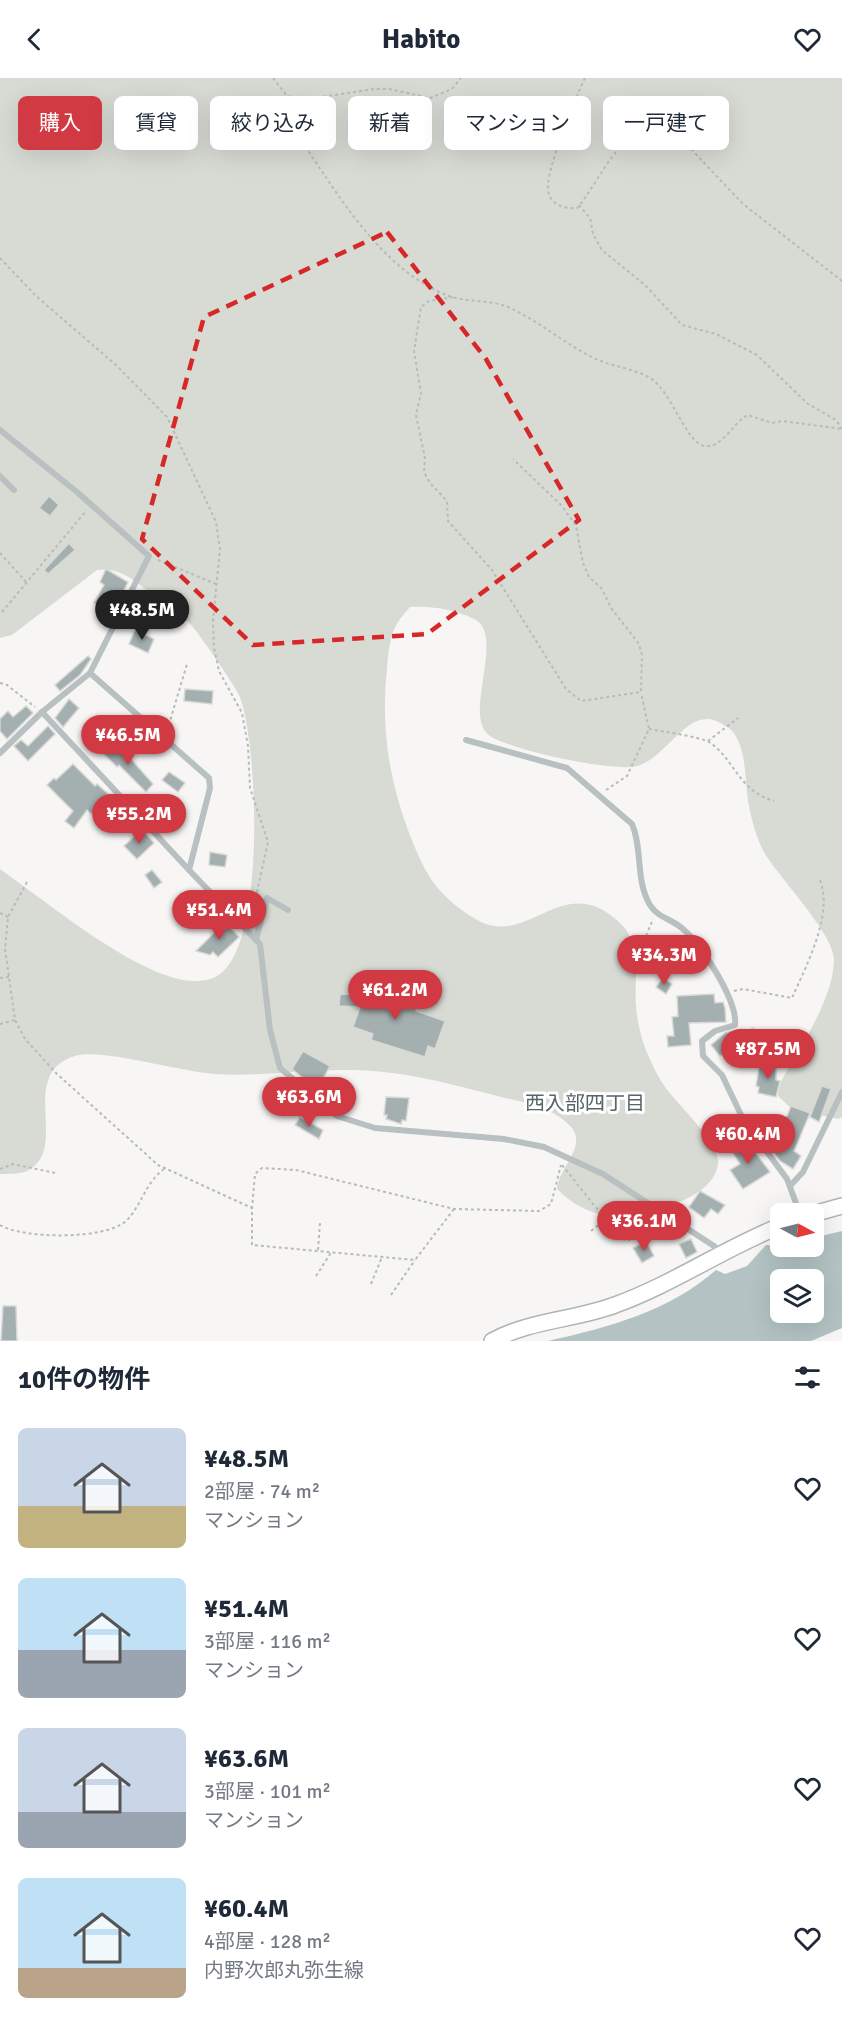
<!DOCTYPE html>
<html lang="ja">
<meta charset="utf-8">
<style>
:root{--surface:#fff;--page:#f2f2f3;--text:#1f2937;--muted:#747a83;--accent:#d13a43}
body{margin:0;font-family:Signika,"Noto Sans JP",sans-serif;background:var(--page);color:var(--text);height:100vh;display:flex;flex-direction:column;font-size:22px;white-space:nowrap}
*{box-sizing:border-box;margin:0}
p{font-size:20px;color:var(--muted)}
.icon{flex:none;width:33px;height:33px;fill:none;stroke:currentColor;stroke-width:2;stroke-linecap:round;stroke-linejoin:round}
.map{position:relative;height:1263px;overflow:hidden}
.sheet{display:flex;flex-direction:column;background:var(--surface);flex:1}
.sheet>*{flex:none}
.top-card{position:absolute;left:18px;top:18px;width:807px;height:54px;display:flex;gap:12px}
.needle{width:39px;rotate:97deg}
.controls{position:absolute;left:770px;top:1125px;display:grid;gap:12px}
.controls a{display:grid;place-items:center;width:54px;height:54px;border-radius:9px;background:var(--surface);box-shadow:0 6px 24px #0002;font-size:30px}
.price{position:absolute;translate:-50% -51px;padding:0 14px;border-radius:21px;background:var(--accent);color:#fff;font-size:20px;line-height:39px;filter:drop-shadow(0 2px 3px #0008)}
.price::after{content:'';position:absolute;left:50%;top:36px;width:18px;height:14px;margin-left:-9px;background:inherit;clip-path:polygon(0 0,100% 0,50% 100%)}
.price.active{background:#222;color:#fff}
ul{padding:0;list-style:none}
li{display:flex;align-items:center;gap:18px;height:150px;padding:0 18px}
li span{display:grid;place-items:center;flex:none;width:168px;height:120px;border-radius:9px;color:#555}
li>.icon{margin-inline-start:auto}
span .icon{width:72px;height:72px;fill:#fffc;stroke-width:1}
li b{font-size:26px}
h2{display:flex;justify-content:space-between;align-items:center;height:72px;padding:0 18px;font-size:26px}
.chip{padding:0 21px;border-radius:9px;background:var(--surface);box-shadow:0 6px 24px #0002;font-size:21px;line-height:54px}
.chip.active{background:var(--accent);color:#fff}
header{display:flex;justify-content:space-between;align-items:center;height:78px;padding:0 18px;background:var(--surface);font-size:27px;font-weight:800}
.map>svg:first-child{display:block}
.green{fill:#d8dbd4}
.water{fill:#b3c3c3;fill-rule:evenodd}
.building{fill:#a4afb0;stroke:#d8d8d6;stroke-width:1.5}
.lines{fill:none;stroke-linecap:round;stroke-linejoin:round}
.secondary-casing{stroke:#aeb6b8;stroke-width:18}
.path{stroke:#b6bbbc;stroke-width:2;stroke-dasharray:3 3;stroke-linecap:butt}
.street{stroke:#b9c0c1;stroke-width:6}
.secondary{stroke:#fff;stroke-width:15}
.marked{fill:none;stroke:#d62828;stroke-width:4.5;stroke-dasharray:12 8;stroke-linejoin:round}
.labels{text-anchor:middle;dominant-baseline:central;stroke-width:6;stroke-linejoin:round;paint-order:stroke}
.neighbourhood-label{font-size:20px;fill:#566568;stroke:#fff}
</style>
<header><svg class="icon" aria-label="back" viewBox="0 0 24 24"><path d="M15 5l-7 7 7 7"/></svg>Habito<svg class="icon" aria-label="heart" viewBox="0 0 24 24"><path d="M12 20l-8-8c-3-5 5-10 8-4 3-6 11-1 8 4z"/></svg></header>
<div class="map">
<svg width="842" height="1263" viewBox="0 0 842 1263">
<rect width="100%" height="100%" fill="#f7f6f4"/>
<path class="green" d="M 0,0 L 842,0 L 842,1039 L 838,1041 L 792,1031 L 778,1018 C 778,1002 791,989 799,974 C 813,947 834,912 834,881 C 834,857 780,800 765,776 C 757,762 752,744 749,728 C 744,705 748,674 733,654 C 730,650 725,648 722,646 C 687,623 666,687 631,689 C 602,691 514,673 490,658 C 464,641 498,574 482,548 C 478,541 467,538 459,535 C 443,530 427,528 410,529 C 406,534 401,539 398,544 C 390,557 388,575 387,591 C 381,647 388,698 408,752 C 415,770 422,788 433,804 C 445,820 463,835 481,844 C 531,867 564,792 620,845 C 642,865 634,901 636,928 C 637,943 642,965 649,979 C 653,989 659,1000 665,1009 C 677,1026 722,1067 718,1087 C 711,1121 663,1129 635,1136 C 604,1143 578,1132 557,1111 C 558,1090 588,1069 571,1049 C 555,1030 524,1024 501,1019 C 451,1006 401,992 350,992 C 305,991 259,999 214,996 C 181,994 101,970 75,978 C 16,996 71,1071 27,1093 C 20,1096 8,1096 0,1096 L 0,791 C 46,823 140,902 194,903 C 203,903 212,902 220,896 C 266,863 258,669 240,619 C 236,609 200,557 192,548 C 182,537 168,529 156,520 C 139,506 121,488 97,492 L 12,557 L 0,560 Z"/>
<path class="water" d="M 842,1153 L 842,1250 L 811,1263 L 548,1263 C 609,1249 668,1234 716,1192 L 725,1196 L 747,1188 L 766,1167 L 774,1168 L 780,1162 L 780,1168 L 813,1168 L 813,1160 ZM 780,1202 L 813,1202 L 813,1234 L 780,1234 Z"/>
<g class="building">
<path d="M 49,418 L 59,427 L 50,438 L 39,430 Z"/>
<path d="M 69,465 L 75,472 L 48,496 L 44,492 Z"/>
<path d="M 106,491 L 128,504 L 112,536 L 94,525 L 104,507 L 100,504 Z"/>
<path d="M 135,552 L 154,561 L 148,575 L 129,566 Z"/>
<path d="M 88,578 L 91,581 L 80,597 L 60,613 L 55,607 Z"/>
<path d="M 185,611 L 213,613 L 212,626 L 184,623 Z"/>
<path d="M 69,621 L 79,630 L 63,649 L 55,640 Z"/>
<path d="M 26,628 L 33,635 L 7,661 L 0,653 L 0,641 L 8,633 L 13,639 Z"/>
<path d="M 48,648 L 55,656 L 28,683 L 14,668 L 21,662 L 28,668 Z"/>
<path d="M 116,664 L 153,706 L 146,714 L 119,687 L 117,689 L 104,676 Z"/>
<path d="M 73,686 L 95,708 L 97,706 L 128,734 L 119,742 L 102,724 L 91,736 L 87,732 L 74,750 L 65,743 L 73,733 L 47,707 L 54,700 L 56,702 Z"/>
<path d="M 169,694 L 185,705 L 178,714 L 162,702 Z"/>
<path d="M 174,721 L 183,730 L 171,742 L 162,734 Z"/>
<path d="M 139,754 L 141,757 L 144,754 L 154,765 L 137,781 L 124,768 Z"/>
<path d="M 210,774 L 227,777 L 225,789 L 209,787 Z"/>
<path d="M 152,792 L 162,804 L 154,810 L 145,797 Z"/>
<path d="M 225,844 L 239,859 L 218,879 L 213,874 L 210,877 L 196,873 Z"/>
<path d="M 663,900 L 672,906 L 666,916 L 656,909 Z"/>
<path d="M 395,913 L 420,921 L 416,933 L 445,943 L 435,971 L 428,968 L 425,979 L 371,962 L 373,956 L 353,949 L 360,929 L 339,928 L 340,916 L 395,918 Z"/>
<path d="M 714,916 L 715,925 L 723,924 L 725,930 L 726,944 L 689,945 L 691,967 L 668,969 L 667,958 L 674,958 L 672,939 L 678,938 L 677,918 Z"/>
<path d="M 753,950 L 759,959 L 744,968 L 756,983 L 748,990 L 745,986 L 742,988 L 729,972 L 720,978 L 711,967 L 725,955 L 732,953 L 739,959 Z"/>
<path d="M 303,973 L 330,988 L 317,1011 L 292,991 Z"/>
<path d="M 760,984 L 776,987 L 776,1002 L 780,1003 L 776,1019 L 758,1015 L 759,1009 L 756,1008 Z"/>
<path d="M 822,1008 L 831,1011 L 819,1044 L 810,1039 Z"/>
<path d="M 386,1019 L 409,1020 L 406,1043 L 402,1042 L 401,1046 L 386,1041 L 387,1037 L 384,1037 Z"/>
<path d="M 791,1028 L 810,1035 L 794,1073 L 801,1078 L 793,1091 L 780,1083 L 768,1066 L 775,1058 L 778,1061 Z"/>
<path d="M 300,1039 L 323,1052 L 319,1061 L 295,1047 Z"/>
<path d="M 746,1062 L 770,1094 L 743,1111 L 730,1092 L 740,1086 L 731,1072 Z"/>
<path d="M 700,1113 L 725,1127 L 718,1136 L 711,1131 L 704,1140 L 689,1129 Z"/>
<path d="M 691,1161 L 697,1174 L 686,1180 L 679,1166 Z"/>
<path d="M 646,1163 L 654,1178 L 642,1185 L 633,1170 Z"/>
<path d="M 3,1228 L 16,1228 L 17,1263 L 1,1263 Z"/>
</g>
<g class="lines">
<defs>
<g id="secondary">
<path d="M 813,1136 L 842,1128"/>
<path d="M 492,1263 C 530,1242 575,1242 615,1227 C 673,1206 723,1171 780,1148"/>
</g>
</defs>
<use href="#secondary" class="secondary-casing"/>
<g class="path">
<path d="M 273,0 L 287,18 L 302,22 L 374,11 L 389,11 L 430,20 L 452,11 L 461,0"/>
<path d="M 585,0 C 576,18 545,95 548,112 C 550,127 564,131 577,130 C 600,105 628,28 674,53 L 743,126 L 842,203"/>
<path d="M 287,18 C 288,45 310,76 325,98 C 355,143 394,196 446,217 C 466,225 488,221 508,229 C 539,243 565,266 594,280 C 612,289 633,290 650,300 C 672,313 686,366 705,368 C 723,370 733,344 748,337 L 772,345 L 782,343 L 842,351"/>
<path d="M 579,127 L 590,140 L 593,156 L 602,172 L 646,208 L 682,247 L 716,256 L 757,277 L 808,326 L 836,342 L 842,351"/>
<path d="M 0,180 L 36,218 L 117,288 L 167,339 L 216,444 L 220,471 L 213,543 L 214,570 L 219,593 L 242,635 L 248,668 L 250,710 L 268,764 L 251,841"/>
<path d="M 453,219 L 429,223 L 421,229 L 414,273 L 421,315 L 416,337 L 425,380 L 424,394 L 430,405 L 447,423 L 448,443 L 492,492 L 566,611 L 581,623 L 641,614 L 642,577 L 639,566 L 611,530 L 602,511 L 589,499 L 583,485 L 576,448 L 562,428 L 513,381"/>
<path d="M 0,475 L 27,505"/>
<path d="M 158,482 L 216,506"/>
<path d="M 2,534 L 86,433"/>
<path d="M 0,605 L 7,607 L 35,629"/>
<path d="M 649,651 C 661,653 700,659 709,664 C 735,681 737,712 774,723"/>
<path d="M 167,653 L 187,586"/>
<path d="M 708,663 L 738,640"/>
<path d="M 606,712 L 627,698 L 649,651 L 641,615"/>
<path d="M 27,804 L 8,839 L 5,871 L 15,942 L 25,961 L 57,996 L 158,1087 L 252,1130"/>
<path d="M 0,835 L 8,839"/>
<path d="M 637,880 L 653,841"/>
<path d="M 0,900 L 9,899"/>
<path d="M 734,913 L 743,911 L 792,920 C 806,888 835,834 819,800"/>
<path d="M 0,946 L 15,942"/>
<path d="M 562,1087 L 621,1161 L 629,1162 L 648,1136"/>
<path d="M 0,1091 L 13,1086 L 55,1095"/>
<path d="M 454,1131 L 415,1182 L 252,1167 L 252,1130 L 255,1096 L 262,1090 L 296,1092 L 454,1131 L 539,1133 L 551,1126 L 561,1087"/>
<path d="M 0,1147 C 23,1161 105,1162 126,1143 C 142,1127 145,1105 164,1091"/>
<path d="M 591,1153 L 605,1142"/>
<path d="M 318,1172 L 320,1145"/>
<path d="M 316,1198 L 332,1173"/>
<path d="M 371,1206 L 382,1179"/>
<path d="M 391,1217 L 415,1182"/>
</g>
<g class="street">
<path d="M 0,352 L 77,414 L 149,478 L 90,595 L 209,700 L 210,710 L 189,792 L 260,866 L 270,952 L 280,990 L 337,1038 L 375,1050 L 504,1061 L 544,1069 L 603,1096 L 714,1168 L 720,1175"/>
<path d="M 0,398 L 14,412"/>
<path d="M 42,634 L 90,595"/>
<path d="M 466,662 L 567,690 L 632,746 C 643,771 635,802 650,827 C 658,840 672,841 683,851 C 701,866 738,923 735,947 L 715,953 L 702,963 L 703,978 L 722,997 L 743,1041 L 787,1101 L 800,1136"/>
<path d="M 0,675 L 42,634 L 189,792"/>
<path d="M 256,862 L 267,820 L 288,832"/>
<path d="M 790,1108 L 803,1094 L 842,1014"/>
</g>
<use href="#secondary" class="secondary"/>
</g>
<path class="marked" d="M 387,154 L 486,281 L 579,442 L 427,556 L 253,567 L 142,461 L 204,239 Z"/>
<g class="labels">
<g class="neighbourhood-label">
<text x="585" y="1025">西入部四丁目</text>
</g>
</g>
</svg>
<div class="controls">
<a><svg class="needle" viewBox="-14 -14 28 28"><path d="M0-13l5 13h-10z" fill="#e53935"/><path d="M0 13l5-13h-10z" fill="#747a83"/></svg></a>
<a><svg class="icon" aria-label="layers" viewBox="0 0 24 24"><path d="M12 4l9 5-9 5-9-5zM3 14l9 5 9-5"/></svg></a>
</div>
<b class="price active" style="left:142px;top:563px">¥48.5M</b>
<b class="price" style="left:128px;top:688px">¥46.5M</b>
<b class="price" style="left:139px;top:767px">¥55.2M</b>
<b class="price" style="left:219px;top:863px">¥51.4M</b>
<b class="price" style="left:664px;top:908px">¥34.3M</b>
<b class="price" style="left:395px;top:943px">¥61.2M</b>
<b class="price" style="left:768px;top:1002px">¥87.5M</b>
<b class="price" style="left:309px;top:1050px">¥63.6M</b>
<b class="price" style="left:748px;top:1087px">¥60.4M</b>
<b class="price" style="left:644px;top:1174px">¥36.1M</b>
<div class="top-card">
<a class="chip active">購入</a>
<a class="chip">賃貸</a>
<a class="chip">絞り込み</a>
<a class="chip">新着</a>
<a class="chip">マンション</a>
<a class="chip">一戸建て</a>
</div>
</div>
<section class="sheet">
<h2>10件の物件<svg class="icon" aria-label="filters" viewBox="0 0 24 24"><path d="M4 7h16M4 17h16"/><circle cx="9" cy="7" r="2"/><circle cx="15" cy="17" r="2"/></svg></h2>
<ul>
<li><span style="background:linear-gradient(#c9d6e8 65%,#c2b280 0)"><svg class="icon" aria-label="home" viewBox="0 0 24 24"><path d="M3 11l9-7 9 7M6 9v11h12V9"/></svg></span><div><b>¥48.5M</b><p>2部屋 · 74 m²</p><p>マンション</p></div><svg class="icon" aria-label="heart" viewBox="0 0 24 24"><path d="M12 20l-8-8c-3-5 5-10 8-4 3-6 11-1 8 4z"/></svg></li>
<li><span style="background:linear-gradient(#bfe0f5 60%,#9aa5b1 0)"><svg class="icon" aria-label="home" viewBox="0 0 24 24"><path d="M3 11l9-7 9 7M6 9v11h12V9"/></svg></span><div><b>¥51.4M</b><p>3部屋 · 116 m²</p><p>マンション</p></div><svg class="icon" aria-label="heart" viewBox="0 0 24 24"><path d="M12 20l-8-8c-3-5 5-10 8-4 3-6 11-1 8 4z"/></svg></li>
<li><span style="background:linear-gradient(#c9d6e8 70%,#9aa5b1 0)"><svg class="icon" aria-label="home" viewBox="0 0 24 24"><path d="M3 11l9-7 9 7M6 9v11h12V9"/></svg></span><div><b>¥63.6M</b><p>3部屋 · 101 m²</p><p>マンション</p></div><svg class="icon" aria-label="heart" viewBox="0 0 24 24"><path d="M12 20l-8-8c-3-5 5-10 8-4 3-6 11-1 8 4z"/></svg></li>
<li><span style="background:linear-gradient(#bfe0f5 75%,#b9a48a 0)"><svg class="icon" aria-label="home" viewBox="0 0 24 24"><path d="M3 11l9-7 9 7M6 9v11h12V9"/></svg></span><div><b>¥60.4M</b><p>4部屋 · 128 m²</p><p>内野次郎丸弥生線</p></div><svg class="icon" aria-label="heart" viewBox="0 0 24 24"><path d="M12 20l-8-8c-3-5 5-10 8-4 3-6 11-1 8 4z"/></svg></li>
</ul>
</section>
